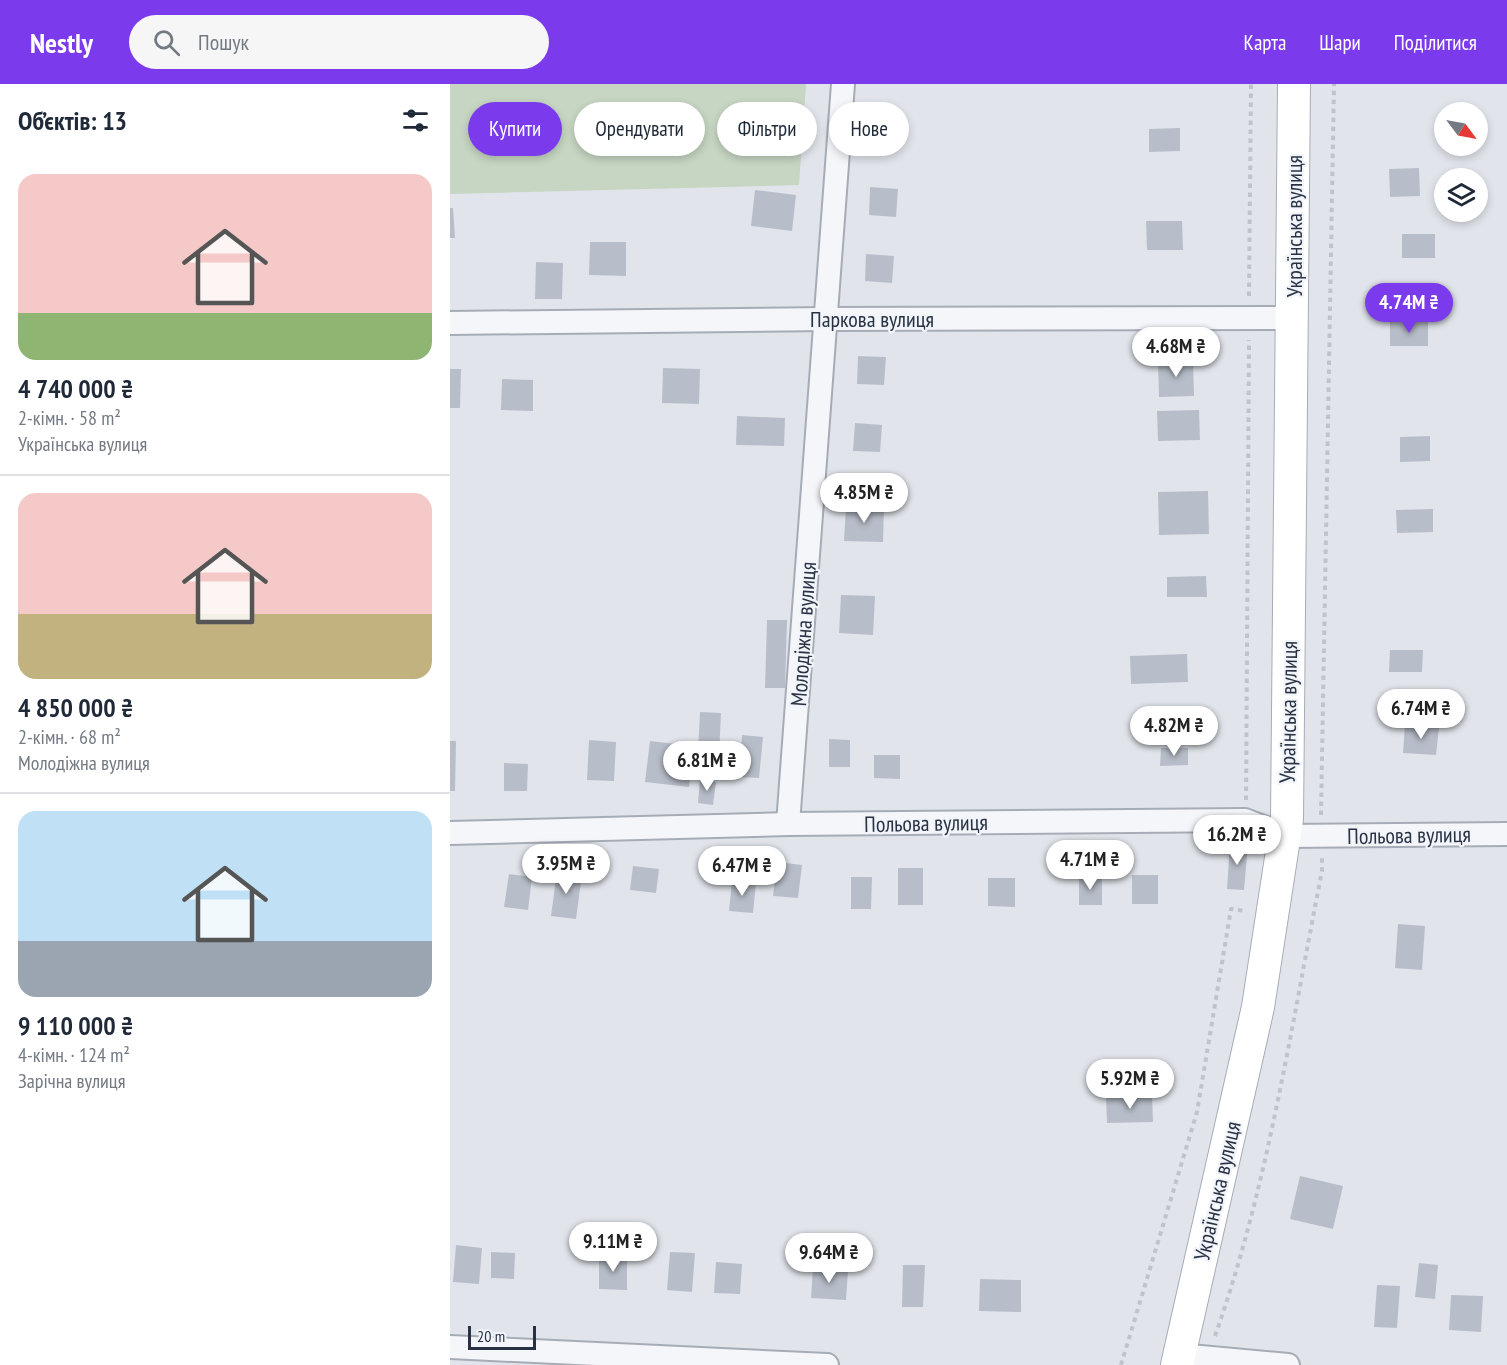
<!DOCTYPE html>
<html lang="uk">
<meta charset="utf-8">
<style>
:root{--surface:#fff;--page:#f6f6f7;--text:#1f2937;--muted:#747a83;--line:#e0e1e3;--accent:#7c3aed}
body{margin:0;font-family:"PT Sans Narrow",sans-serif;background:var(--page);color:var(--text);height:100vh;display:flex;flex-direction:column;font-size:22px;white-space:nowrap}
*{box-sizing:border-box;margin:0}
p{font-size:20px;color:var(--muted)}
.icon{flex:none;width:33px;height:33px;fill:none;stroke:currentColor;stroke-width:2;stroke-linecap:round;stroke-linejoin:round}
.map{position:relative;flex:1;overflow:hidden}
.panel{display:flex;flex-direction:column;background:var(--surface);width:450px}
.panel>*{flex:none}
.banner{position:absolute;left:18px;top:18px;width:570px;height:54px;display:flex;gap:12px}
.needle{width:39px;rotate:122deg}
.buttons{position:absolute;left:984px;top:18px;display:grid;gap:12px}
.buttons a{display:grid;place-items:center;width:54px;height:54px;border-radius:50%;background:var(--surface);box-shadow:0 3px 9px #0003;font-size:30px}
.scale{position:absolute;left:18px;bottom:15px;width:68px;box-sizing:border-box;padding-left:6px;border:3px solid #283244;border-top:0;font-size:16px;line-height:21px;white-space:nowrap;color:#283244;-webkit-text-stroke:4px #f1f4f8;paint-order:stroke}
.price{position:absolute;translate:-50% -51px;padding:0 14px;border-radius:21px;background:#fff;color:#222;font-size:20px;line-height:39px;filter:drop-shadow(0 2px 3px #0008)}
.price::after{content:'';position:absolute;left:50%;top:36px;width:18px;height:14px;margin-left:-9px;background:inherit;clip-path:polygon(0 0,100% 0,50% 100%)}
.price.current{background:var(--accent);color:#fff}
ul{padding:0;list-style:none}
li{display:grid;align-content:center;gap:12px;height:318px;padding:0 18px}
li+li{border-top:2px solid var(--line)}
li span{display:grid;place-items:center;height:186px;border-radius:18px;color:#555}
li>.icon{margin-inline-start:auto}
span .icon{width:108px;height:108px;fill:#fffc;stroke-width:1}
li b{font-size:26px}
h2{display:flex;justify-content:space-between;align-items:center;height:72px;padding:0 18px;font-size:26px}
.pill{padding:0 21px;border-radius:27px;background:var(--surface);box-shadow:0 3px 9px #0003;font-size:21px;line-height:54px}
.pill.current{background:var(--accent);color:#fff}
header{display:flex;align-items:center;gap:36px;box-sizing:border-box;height:84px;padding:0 30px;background:var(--accent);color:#fff}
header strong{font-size:28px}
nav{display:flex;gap:33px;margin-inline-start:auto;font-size:21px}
.search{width:420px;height:54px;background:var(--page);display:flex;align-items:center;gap:15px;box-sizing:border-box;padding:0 21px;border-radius:33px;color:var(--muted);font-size:22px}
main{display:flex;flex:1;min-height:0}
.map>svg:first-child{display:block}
.green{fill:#c6d6c2}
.building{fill:#b8bec9}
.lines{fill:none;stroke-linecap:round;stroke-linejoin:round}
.minor-casing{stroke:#a6acb6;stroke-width:26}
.secondary-casing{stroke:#a6acb6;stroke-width:34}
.path{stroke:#c0c3ca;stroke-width:4;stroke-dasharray:4.5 4.5;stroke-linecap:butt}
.minor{stroke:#f5f6f9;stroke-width:22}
.secondary{stroke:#fff;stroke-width:32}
.labels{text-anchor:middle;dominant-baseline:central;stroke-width:4.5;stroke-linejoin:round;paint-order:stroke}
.street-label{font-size:22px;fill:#283244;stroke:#f1f4f8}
</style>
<header>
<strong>Nestly</strong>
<div class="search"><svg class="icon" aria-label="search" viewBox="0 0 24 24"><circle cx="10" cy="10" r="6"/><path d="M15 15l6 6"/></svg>Пошук</div>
<nav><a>Карта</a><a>Шари</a><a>Поділитися</a></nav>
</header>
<main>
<section class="panel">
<h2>Об’єктів: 13<svg class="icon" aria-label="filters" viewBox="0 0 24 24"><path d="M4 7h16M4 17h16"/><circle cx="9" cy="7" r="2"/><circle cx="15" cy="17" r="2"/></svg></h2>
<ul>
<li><span style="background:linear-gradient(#f6c9c9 75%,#8fb573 0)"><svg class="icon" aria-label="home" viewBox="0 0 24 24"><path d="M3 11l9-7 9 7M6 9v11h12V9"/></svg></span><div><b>4 740 000 ₴</b><p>2-кімн. · 58 m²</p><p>Українська вулиця</p></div></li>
<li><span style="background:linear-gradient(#f6c9c9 65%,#c2b280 0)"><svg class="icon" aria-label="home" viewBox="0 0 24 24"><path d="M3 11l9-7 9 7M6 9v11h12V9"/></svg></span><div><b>4 850 000 ₴</b><p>2-кімн. · 68 m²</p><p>Молодіжна вулиця</p></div></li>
<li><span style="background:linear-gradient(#bfe0f5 70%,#9aa5b1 0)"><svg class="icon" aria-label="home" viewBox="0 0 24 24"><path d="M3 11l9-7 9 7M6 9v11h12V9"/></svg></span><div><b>9 110 000 ₴</b><p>4-кімн. · 124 m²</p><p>Зарічна вулиця</p></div></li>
</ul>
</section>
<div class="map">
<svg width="1057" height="1281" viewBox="0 0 1057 1281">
<rect width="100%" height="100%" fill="#e1e5eb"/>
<path class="green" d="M 0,0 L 356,0 L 349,101 L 0,110 Z"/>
<g class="building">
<path d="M 424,36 L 451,38 L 449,65 L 422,64 Z"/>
<path d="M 730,44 L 730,67 L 699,68 L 699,45 Z"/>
<path d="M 969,84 L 970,112 L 940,113 L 939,85 Z"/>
<path d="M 420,103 L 448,105 L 446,133 L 419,131 Z"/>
<path d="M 305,106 L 346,111 L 342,147 L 301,142 Z"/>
<path d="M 0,124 L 3,124 L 5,154 L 0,154 Z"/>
<path d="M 696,137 L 732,137 L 733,166 L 697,166 Z"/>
<rect x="952" y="150" width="33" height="24"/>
<path d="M 140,158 L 176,158 L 176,192 L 139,191 Z"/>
<path d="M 416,170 L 444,172 L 442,199 L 415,197 Z"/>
<path d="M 86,178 L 113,179 L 112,215 L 85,215 Z"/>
<rect x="940" y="238" width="38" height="24"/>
<path d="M 408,272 L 436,273 L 434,301 L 407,300 Z"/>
<path d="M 743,276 L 744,312 L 709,313 L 708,277 Z"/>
<path d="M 213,284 L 250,285 L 249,320 L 212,319 Z"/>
<path d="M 0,285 L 11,285 L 10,324 L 0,324 Z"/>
<path d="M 52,295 L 83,296 L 83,327 L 51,326 Z"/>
<path d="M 749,326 L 750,356 L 708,357 L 707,327 Z"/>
<path d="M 287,332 L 335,334 L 334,362 L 286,361 Z"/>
<path d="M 405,339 L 432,341 L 430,368 L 403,367 Z"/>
<path d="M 980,352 L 980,377 L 950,378 L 950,353 Z"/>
<path d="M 758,407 L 759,450 L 709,451 L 708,408 Z"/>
<path d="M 396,422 L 434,424 L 433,458 L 394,457 Z"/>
<path d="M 983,425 L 983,448 L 947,449 L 946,426 Z"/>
<path d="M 756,492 L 757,513 L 717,513 L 717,493 Z"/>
<path d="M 391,511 L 425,512 L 423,551 L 389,549 Z"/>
<path d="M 317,536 L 337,536 L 335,604 L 315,604 Z"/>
<path d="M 940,566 L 973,566 L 972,588 L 939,588 Z"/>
<path d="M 737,570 L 738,598 L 681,600 L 680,572 Z"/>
<path d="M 250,628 L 271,629 L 269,670 L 248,669 Z"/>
<path d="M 955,642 L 989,644 L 986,671 L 953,669 Z"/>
<path d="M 292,651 L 313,653 L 309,694 L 289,693 Z"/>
<path d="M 379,655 L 400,656 L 400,683 L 379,683 Z"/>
<path d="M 139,656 L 166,658 L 164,697 L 137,696 Z"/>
<path d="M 0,657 L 6,657 L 5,707 L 0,707 Z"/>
<path d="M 200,657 L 244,662 L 239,703 L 195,698 Z"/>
<path d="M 711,664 L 738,664 L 738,681 L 710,682 Z"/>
<path d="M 424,671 L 450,671 L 450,695 L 424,694 Z"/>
<path d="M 54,679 L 78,680 L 77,707 L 54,707 Z"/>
<path d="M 250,696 L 266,698 L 263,721 L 248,719 Z"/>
<path d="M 780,759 L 798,760 L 794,806 L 777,805 Z"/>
<path d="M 327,778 L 352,781 L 348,814 L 323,812 Z"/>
<path d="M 183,782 L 209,785 L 206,809 L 180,806 Z"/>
<rect x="448" y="784" width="25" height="37"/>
<path d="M 107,787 L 132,790 L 126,835 L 101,832 Z"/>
<path d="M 59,790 L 82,793 L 78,826 L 54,823 Z"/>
<rect x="682" y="791" width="26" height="29"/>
<rect x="629" y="792" width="23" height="29"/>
<path d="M 401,793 L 422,793 L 421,825 L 401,825 Z"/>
<path d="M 538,794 L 565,794 L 565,823 L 538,822 Z"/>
<path d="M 282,797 L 306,799 L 303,829 L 279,827 Z"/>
<path d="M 948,840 L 975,842 L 972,886 L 945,884 Z"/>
<path d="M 702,1012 L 703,1038 L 657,1039 L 656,1013 Z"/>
<path d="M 850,1092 L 893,1102 L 883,1145 L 840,1135 Z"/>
<path d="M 6,1161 L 32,1164 L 29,1200 L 3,1198 Z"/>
<path d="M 41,1168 L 65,1169 L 64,1195 L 41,1194 Z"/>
<path d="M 220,1168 L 245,1169 L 242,1208 L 217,1206 Z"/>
<path d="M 149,1172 L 177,1172 L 177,1206 L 149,1205 Z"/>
<path d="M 266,1178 L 292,1180 L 290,1210 L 264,1209 Z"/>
<path d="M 969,1179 L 988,1181 L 985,1215 L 965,1213 Z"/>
<path d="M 453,1181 L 475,1181 L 473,1223 L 452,1223 Z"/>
<path d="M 363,1184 L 398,1186 L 396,1216 L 361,1214 Z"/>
<path d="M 530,1195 L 571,1196 L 571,1228 L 529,1227 Z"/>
<path d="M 927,1201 L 950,1202 L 947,1244 L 924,1243 Z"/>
<path d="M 1001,1211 L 1033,1212 L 1031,1248 L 999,1246 Z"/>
</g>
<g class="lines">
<defs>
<g id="minor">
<path d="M 0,239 L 377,235 L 844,234"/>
<path d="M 338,740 L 393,0"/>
<path d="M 0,749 L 338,740 L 795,736 L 836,752 L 1057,750"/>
<path d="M 0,1263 L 377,1281"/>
<path d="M 729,1271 L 838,1281"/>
</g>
<path id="secondary" d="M 727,1281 L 808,923 L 837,735 L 844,0"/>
</defs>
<use href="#minor" class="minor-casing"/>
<use href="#secondary" class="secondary-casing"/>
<g class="path">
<path d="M 799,212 L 801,0"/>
<path d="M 796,716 L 799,256"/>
<path d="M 871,731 L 884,0"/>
<path d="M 765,1252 C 818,1102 841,943 872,787 L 872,772"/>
<path d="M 671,1281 L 747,1028 L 781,825 L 796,827"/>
</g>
<use href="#minor" class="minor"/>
<use href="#secondary" class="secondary"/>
</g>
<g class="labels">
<g class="street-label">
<text transform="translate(844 142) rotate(-90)">Українська вулиця</text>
<text x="422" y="235">Паркова вулиця</text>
<text transform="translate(353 550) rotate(-86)">Молодіжна вулиця</text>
<text transform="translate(838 628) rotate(-89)">Українська вулиця</text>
<text transform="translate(476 739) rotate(-1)">Польова вулиця</text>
<text transform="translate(959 751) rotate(-1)">Польова вулиця</text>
<text transform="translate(767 1107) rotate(-77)">Українська вулиця</text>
</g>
</g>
</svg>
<div class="buttons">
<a><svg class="needle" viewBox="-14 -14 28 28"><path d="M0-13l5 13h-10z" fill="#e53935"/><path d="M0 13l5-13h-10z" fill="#747a83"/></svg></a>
<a><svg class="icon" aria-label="layers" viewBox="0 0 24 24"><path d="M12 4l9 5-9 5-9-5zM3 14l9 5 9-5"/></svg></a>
</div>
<div class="scale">20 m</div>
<b class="price current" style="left:959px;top:250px">4.74M ₴</b>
<b class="price" style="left:726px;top:294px">4.68M ₴</b>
<b class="price" style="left:414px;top:440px">4.85M ₴</b>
<b class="price" style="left:971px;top:656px">6.74M ₴</b>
<b class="price" style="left:724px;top:673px">4.82M ₴</b>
<b class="price" style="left:257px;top:708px">6.81M ₴</b>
<b class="price" style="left:787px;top:782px">16.2M ₴</b>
<b class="price" style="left:640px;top:807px">4.71M ₴</b>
<b class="price" style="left:116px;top:811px">3.95M ₴</b>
<b class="price" style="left:292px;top:813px">6.47M ₴</b>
<b class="price" style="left:680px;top:1026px">5.92M ₴</b>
<b class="price" style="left:163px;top:1189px">9.11M ₴</b>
<b class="price" style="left:379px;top:1200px">9.64M ₴</b>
<div class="banner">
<a class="pill current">Купити</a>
<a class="pill">Орендувати</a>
<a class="pill">Фільтри</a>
<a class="pill">Нове</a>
</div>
</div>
</main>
